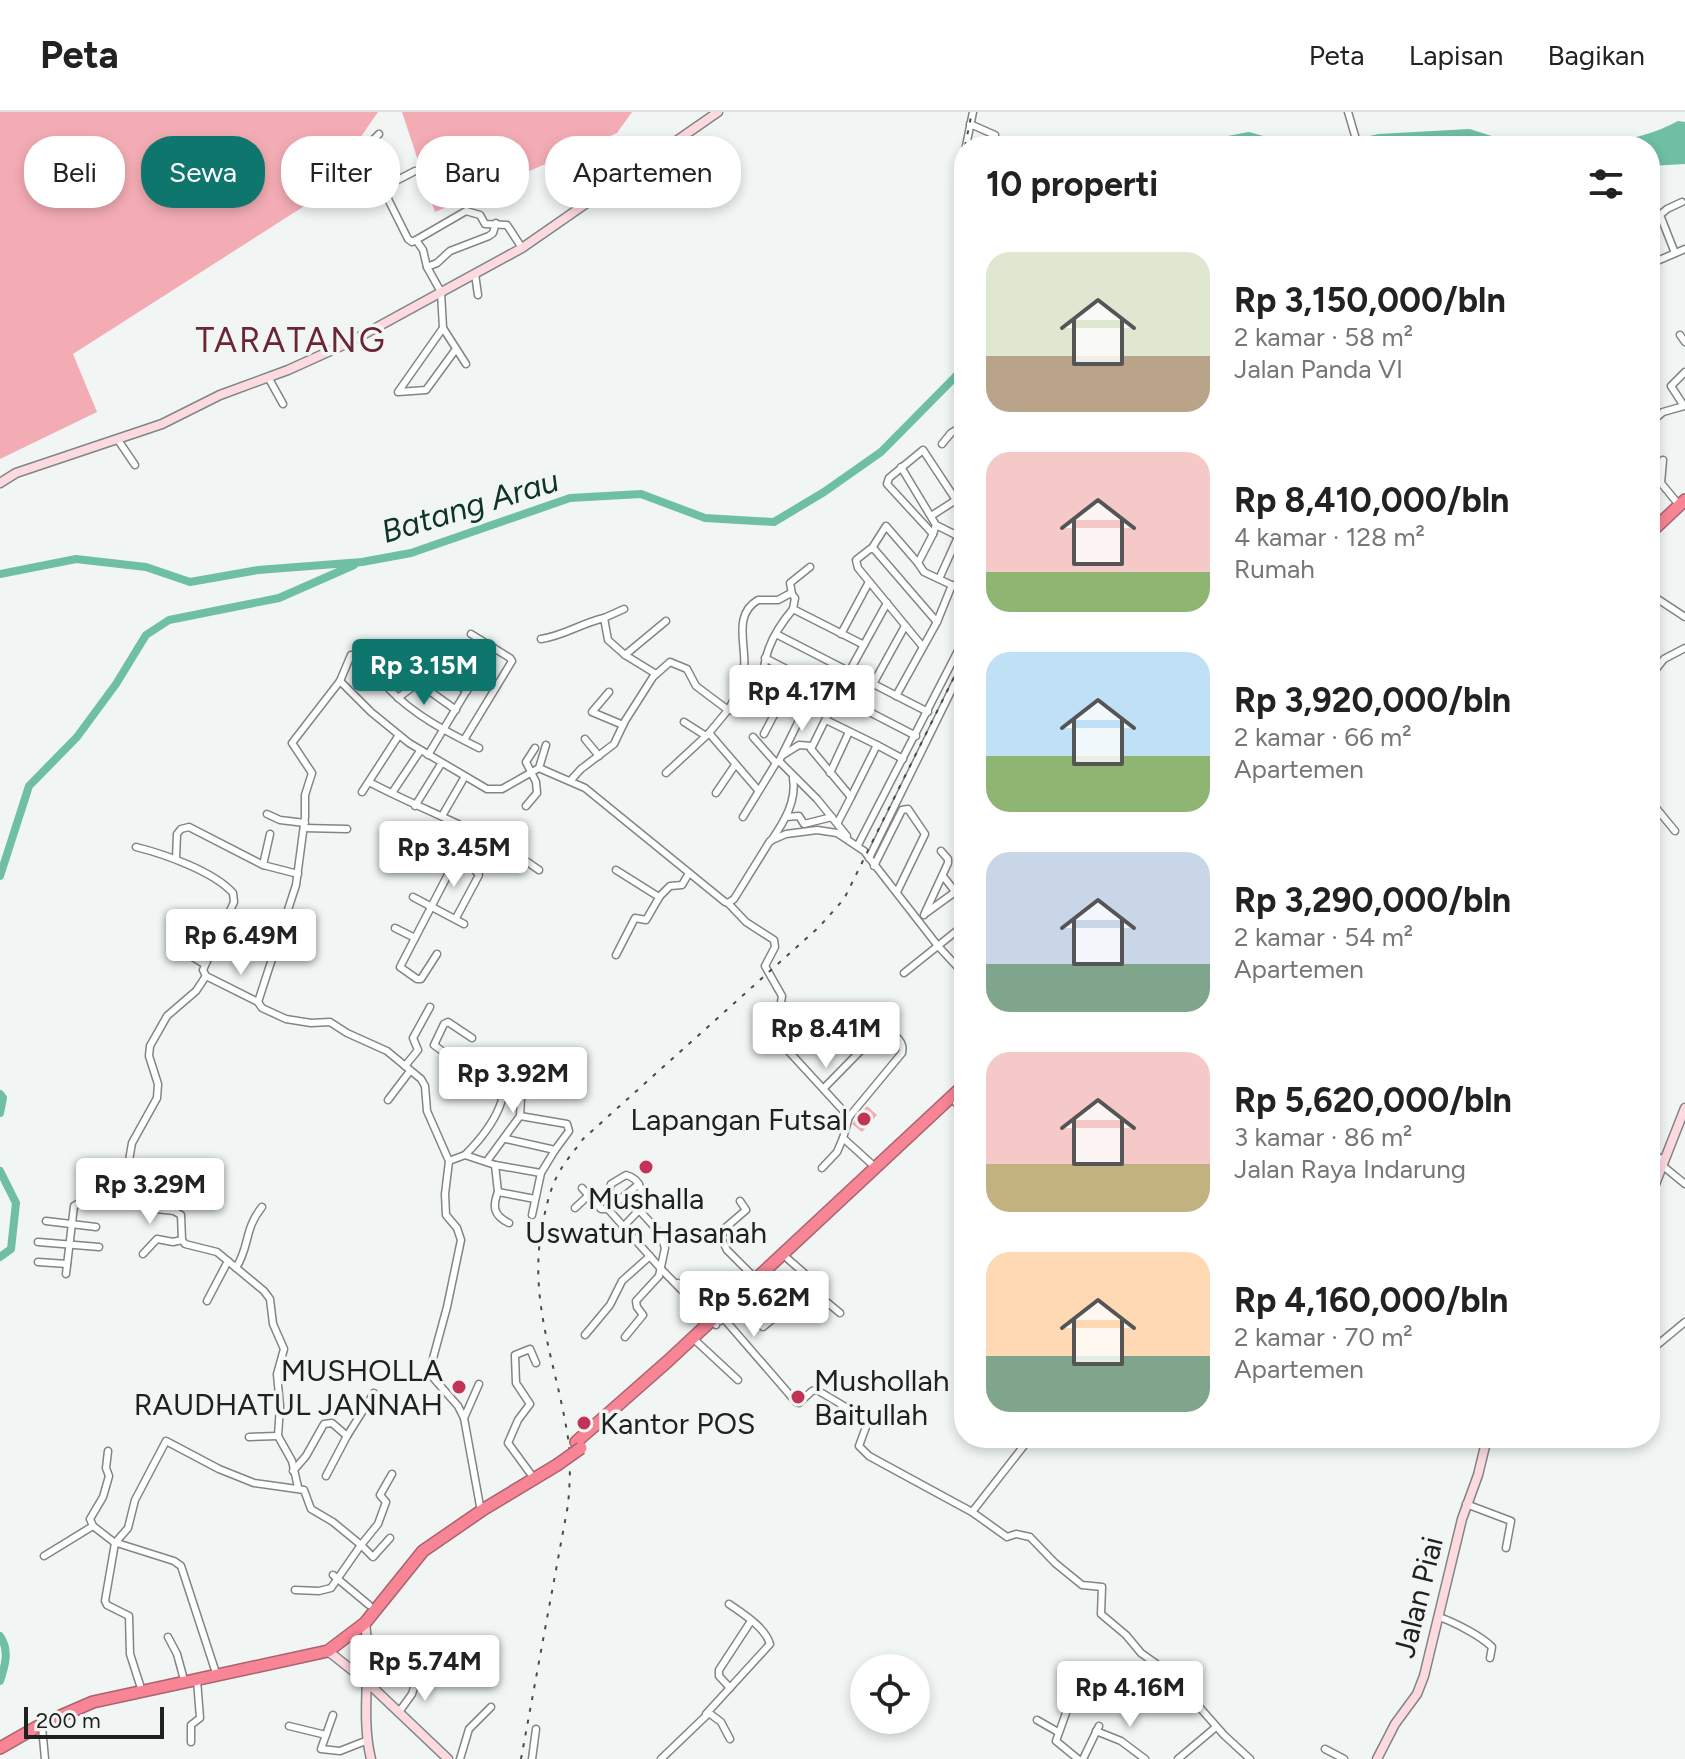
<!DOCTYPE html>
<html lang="id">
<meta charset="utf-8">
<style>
:root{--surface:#fff;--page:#f6f6f6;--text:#222;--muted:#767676;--line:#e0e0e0;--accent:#0f766e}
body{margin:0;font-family:Figtree,sans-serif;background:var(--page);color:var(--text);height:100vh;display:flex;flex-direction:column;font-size:30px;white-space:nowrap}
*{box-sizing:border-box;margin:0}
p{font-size:26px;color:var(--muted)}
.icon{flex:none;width:44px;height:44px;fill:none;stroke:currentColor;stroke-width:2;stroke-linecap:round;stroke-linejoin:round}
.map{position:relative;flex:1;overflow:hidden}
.details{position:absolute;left:954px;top:24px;width:706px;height:1312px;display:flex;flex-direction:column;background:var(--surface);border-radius:32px;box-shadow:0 4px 12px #0003}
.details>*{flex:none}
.guide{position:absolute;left:24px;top:24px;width:760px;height:72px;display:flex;gap:16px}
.buttons{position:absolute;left:850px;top:1542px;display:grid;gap:16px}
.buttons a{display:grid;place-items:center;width:80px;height:80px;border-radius:50%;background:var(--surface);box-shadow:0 4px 12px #0003;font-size:40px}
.scale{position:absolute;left:24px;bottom:20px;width:140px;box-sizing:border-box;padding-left:8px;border:4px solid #1f2120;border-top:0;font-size:22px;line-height:28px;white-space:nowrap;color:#1f2120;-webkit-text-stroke:6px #f1f6f4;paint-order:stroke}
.price{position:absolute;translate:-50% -68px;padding:0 18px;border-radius:8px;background:#fff;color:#222;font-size:26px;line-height:52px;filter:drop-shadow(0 2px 4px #0008)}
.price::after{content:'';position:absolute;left:50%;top:48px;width:24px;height:18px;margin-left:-12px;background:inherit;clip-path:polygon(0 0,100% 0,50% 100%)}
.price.on{background:var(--accent);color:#fff}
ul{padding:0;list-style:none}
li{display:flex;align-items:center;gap:24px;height:200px;padding:0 32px}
li span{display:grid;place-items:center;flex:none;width:224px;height:160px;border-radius:24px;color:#555}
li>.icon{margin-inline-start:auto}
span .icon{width:96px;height:96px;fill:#fffc;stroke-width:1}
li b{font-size:34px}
h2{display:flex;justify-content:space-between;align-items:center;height:96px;padding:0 32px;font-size:34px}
.tag{padding:0 28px;border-radius:32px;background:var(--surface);box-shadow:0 4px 12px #0003;font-size:28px;line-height:72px}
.tag.on{background:var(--accent);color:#fff}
header{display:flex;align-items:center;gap:48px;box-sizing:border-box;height:112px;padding:0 40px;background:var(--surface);border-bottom:2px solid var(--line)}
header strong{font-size:38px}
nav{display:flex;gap:44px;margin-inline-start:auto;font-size:28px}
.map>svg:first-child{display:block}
.green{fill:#f4acb4}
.water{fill:#6ebfa3}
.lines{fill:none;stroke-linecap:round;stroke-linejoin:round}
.river{stroke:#6ebfa3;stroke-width:8}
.street-casing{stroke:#818583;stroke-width:9}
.secondary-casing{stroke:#818583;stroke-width:11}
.highway-casing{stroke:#ab626d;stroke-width:14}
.street{stroke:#fff;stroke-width:6}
.secondary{stroke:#fddae0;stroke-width:8}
.highway{stroke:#f78596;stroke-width:11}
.rail{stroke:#494b4a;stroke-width:2;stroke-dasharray:4 8;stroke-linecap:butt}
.highway-bridge-casing{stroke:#ab626d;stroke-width:14;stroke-linecap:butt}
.highway-bridge{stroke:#f78596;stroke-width:11}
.poi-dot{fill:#c33356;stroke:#f1f6f4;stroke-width:3}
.labels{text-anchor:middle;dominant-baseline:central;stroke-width:7;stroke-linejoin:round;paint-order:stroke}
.poi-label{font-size:30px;fill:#1f2120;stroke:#f1f6f4;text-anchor:end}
.street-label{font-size:30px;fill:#1f2120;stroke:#f1f6f4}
.water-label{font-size:32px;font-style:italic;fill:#0e3428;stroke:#f1f6f4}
.quarter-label{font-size:34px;letter-spacing:2px;fill:#6c2633;stroke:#f1f6f4}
</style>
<header>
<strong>Peta</strong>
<nav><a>Peta</a><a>Lapisan</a><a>Bagikan</a></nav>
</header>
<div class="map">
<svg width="1685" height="1647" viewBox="0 0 1685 1647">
<rect width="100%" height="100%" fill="#f1f6f4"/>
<g class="green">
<path d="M 0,0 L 378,0 L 320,84 L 73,242 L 97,300 L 0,347 Z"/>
<path d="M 402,0 L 632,0 L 617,21 L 435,100 Z"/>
<path d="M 867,994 L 877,1003 L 862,1020 L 852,1012 Z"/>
</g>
<path class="water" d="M 1678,9 L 1685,10 L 1685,52 L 1650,54 L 1650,34 L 1504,34 L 1491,32 L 1492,24 C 1553,34 1623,39 1678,9 Z"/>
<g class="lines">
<g class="river">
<path d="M 1198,34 L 1249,24 L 1277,32 L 1349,33 L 1379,26 L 1469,21 L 1501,31"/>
<path d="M 0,462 L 76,447 L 146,455 L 190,470 L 258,458 L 362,450 L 411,441 L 570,386 L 641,382 L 705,406 L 774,410 L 824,380 L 881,340 L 964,256"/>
<path d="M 0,764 L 29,674 L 77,625 L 116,572 L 146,523 L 169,508 L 279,486 L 354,453"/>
<path d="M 0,982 L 3,986 L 0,1001"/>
<path d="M 0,1059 L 16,1091 L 11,1137 L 0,1145"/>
<path d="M 0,1524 C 10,1538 5,1554 0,1569"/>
</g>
<defs>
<g id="street">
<path d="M 1348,0 L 1358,34"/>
<path d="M 970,12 L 995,23"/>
<path d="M 379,22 L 373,28 L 386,47 L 388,87 L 408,127 L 412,130 L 416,128 L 423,138 L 427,155 L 441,180 L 443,216 L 466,252"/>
<path d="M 966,34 L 973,0"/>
<path d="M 642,63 L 652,57 L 662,41"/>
<path d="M 388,73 L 415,59"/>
<path d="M 416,128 L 466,99 L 480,103 L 485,112 L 507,113 L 522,136"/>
<path d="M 1675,141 L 1660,103 L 1667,97 L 1682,90"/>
<path d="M 1650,152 L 1685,137"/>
<path d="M 427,155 L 437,151 L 450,139 L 489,124 L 493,121 L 496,111"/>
<path d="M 475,162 L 478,183"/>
<path d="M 443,216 L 398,280 L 426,278 L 456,237"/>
<path d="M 1680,223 L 1685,230"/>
<path d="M 268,265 L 283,292"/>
<path d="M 1650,292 L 1659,303"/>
<path d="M 1650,311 L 1663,300 L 1684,294 L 1671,274 L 1685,260"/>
<path d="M 118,328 L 135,353"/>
<path d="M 942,332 L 951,321 L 964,313"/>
<path d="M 1663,348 L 1661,371 L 1675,388"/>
<path d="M 901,355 L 936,413 L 964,427"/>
<path d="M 931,404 L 956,388 L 923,338 L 889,366 L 887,372 L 933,422 L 936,413"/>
<path d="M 933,422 L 918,451 L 924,460 L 960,477"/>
<path d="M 872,436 L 886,414 L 918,451"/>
<path d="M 939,467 L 958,425"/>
<path d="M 792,482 L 790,471 L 810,455"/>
<path d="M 1650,482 L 1685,505"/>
<path d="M 604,506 L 624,497"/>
<path d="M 776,522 L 928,600"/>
<path d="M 841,522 L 869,470"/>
<path d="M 541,527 C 563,524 582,511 604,506 L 608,528 L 625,543 L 656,562"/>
<path d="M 923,535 L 858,456 L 856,448 L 870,437 L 874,437 L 937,510"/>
<path d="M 351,543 L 340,569 L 292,631 L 312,661 L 305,683 L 305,705 L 296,773 L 258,890 L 262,896 L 286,907 L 311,911 L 330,910 L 347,921 L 387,939 L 421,967 L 425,974 L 427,999 L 449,1049 L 445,1082 L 446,1103 L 457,1116 L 461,1128 L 447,1195 L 429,1261 L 458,1294 L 464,1306 L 480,1394"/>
<path d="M 625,543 L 666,509"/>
<path d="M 765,546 L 916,624"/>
<path d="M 849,560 L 887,491"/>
<path d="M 1650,565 L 1664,547 L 1685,536"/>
<path d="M 340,569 L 371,600 L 409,631 L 487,677 L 502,677 L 539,656 L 585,676 L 725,790 L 728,791 L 734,787 L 770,729 L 786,722 L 817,718 L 837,721 L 864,739 L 938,834 L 964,862"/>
<path d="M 417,570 L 456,598"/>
<path d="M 389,577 C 414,603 447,620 479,636"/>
<path d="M 609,580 L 592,600 L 623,613"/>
<path d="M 896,584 L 937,510 L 952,473"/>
<path d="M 398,586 L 435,558 L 467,579"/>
<path d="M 849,589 L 873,572 L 905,514"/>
<path d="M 826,608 L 877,633 L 851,685"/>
<path d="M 684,610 L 706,624 L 709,621 L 758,678"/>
<path d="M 709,621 L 728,598 C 765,601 759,561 769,536 C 774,522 783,509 793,497 L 864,533"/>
<path d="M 764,622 L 796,561"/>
<path d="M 753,625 L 776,651 L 779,649 L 817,687 L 847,724"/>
<path d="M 585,627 L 599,644"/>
<path d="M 464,628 L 512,549 L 510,546 L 471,522"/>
<path d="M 877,633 L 903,647"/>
<path d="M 428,643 L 493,535"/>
<path d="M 783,643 L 799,633 L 812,634"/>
<path d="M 779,649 L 817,572"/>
<path d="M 539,656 L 546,633"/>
<path d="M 666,661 L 706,624"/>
<path d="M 830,661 L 849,620"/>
<path d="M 571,668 L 581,657 L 614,632 L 625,609 L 653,565 L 670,550 L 687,557 L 696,574 L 728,598 C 736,585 742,573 744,558 C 747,534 732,503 758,488 L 778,488 L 791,481 L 795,486 L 793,497"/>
<path d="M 369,670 C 426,700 487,720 539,758"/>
<path d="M 362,680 L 399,623"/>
<path d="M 392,681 L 420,639"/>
<path d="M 716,681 L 735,653"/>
<path d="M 1652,691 L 1675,719"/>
<path d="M 415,694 L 441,652"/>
<path d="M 526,694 L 537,681 L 536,670 L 526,650 L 535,636"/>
<path d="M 267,702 L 280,708 L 305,711"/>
<path d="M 442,704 L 464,666"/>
<path d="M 743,705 L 776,651"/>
<path d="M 786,705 L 799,704 L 804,712 L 832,705"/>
<path d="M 838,710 L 851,685 L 811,637 L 838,582"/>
<path d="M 304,716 L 347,717"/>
<path d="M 771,729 C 784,710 797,689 793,666"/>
<path d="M 858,733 L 964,527"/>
<path d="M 136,735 C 164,742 213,759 233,781 L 234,790 L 203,858 L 206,864 L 258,890"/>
<path d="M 869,746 L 964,553"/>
<path d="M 176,747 L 177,722 L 181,717 L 189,715 L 263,753 L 298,762"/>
<path d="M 263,753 L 270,722"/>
<path d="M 874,754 L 902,698 L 908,697 L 925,722 L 897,780"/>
<path d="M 616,758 L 659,785 L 670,774 L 682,773 L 689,761"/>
<path d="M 943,764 L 964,791"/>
<path d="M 413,785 L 464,812"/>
<path d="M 728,791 L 746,810 L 774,828 L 775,835 L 765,854 L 782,884 L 778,910 L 782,932 L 849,1005 L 843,1026 L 875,1055"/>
<path d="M 926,801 L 955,780"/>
<path d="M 924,803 L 948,751 L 948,747 L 941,739"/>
<path d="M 456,806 L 479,763 L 474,757 L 456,747"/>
<path d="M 395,816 L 415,826"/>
<path d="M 179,837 L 204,852"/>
<path d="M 437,842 L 421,867 L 417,867 L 400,855 L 456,747 L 446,743 L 443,737 L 457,712"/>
<path d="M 616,843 L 635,806 L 646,808 L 660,784"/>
<path d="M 904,861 L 964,813"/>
<path d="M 206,864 L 196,879 L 167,904 L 150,934 L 149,944 L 158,972 L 157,986 L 132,1031 L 126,1066 L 138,1078 L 147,1096 L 174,1099 L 181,1103 L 182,1128 L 185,1132 L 217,1140 L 264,1179 L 270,1187 L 273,1212 L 284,1237 L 277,1262 L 280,1294 L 278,1324 L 292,1349 L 298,1375"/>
<path d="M 472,926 L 448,910 L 444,912 L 434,933 L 476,964 L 506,982"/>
<path d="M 405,954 L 418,938 L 413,926 L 430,895"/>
<path d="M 824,976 L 876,923 L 886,919 C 895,922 905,930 902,941 L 849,1005"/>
<path d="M 1650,979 L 1651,977"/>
<path d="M 960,986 L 964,990"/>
<path d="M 388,988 L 410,959"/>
<path d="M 956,991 L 964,1000"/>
<path d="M 520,1004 L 567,1012 L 569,1019 L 555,1038"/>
<path d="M 1650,1040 L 1665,1049"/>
<path d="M 465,1043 C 500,1008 505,987 512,940"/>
<path d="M 449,1049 L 465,1043 L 495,1053 L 541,1061 L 555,1038 L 506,1027"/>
<path d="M 487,1049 L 520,1004 L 522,968"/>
<path d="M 495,1053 L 498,1080"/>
<path d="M 1663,1054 L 1685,1072"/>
<path d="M 822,1056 L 837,1040 L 843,1026"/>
<path d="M 582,1076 L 601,1097 L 608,1097 L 662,1158 L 716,1213"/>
<path d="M 740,1089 L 746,1098 L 725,1116 L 721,1126 L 727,1138 L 757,1168"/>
<path d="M 575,1096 L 589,1083"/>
<path d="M 608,1097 L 607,1085 L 611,1072 L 626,1063 C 642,1067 645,1084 639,1098"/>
<path d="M 608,1097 L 639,1072"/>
<path d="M 532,1103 L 541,1061"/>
<path d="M 46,1109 L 96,1115"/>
<path d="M 509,1111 C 494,1104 492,1095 498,1080 L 535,1087"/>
<path d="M 623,1115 L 639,1098 L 660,1121 L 665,1136 L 659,1164 L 636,1189 L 637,1195 L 643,1203 L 625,1225"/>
<path d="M 38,1130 L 99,1135"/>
<path d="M 143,1142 L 157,1127 L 173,1130 L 182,1128"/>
<path d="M 788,1147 L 812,1168 L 817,1182 L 840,1201"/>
<path d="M 38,1150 L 67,1152"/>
<path d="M 236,1156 C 250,1134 244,1117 262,1095"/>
<path d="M 66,1162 L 74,1094 C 96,1079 111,1098 136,1076"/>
<path d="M 678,1171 L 689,1177 L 720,1209"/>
<path d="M 207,1189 L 228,1149"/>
<path d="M 740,1189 L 763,1215 L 775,1205"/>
<path d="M 719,1201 L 796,1290 L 799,1291 L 812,1279 L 817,1278 L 866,1307 L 867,1312 L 859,1334 L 869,1344 L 972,1400 L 1007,1425 L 1016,1422 L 1030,1425 L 1055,1451 L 1082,1473 L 1102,1475 L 1101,1502 L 1126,1523 L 1141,1541 L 1162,1556 L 1179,1572 L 1224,1623 L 1250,1647"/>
<path d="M 585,1223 L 610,1193 L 622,1169 L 650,1144"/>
<path d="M 697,1230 L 738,1268"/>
<path d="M 1650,1239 L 1685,1210"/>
<path d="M 464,1306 L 479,1272"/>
<path d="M 249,1325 L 278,1324"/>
<path d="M 108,1339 L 106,1356 L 109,1364 L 103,1385 L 90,1407 L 93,1414 L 115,1431"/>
<path d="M 293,1359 L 306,1344 L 324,1312 L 332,1311 L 347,1324"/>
<path d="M 530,1361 L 508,1331 L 518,1308 L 530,1292 L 516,1271 L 515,1243 L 530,1237 L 536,1251"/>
<path d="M 326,1364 L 347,1324 L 374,1281"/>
<path d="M 1466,1392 L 1511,1409 L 1506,1436"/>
<path d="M 972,1400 L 1030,1326"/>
<path d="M 390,1426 L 373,1445 L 361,1433 L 378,1412 L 386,1390 L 380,1383 L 392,1362"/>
<path d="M 117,1431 L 174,1449 L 181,1454 L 215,1558"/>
<path d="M 44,1444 L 93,1414"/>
<path d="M 333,1463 L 369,1493"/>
<path d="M 1439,1505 C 1454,1510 1481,1524 1492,1535 L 1490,1546"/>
<path d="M 168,1525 L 177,1542 L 183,1564"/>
<path d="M 140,1573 L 130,1542 L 129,1504 L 107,1493 L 105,1489 L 115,1431 L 128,1416 L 135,1388 L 166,1329 L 219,1357 L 254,1371 L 304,1378 L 311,1397 L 333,1410 L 361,1433 L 331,1476 L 319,1479 L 295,1478"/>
<path d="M 730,1576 L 719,1564 L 719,1558 L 751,1509"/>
<path d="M 399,1600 L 412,1582 L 417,1566"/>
<path d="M 1066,1601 L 1056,1629 L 1078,1647"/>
<path d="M 706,1602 L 770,1532 C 765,1515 743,1502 729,1492"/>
<path d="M 333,1603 L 321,1637 L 340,1639 L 368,1628"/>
<path d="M 41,1604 L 45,1647"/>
<path d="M 1037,1608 L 1058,1620"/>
<path d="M 289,1614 L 326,1623"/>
<path d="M 1096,1619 L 1121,1629 L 1145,1647"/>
<path d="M 191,1630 L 191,1613 L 200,1606 L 197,1568"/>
<path d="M 1325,1637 L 1344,1647"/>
<path d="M 460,1647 L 469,1617 L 491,1595"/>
<path d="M 532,1647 L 536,1617"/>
<path d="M 661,1647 L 709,1601 L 721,1610 L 730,1627"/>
<path d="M 1083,1647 L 1099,1614"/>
<path d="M 1178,1647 L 1216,1615"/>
</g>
<g id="secondary">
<path d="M 0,371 L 16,361 L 162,312 L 220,283 L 288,258 L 350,230 L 522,136 L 718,0"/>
<path d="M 1650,1085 L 1685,996"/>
<path d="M 365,1511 C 372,1556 360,1602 371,1647"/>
<path d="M 328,1539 L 367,1570 L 448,1647"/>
<path d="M 1377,1647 L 1395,1612 L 1417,1582 L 1424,1564 L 1462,1407 L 1478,1363 L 1487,1326"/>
</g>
<g id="highway">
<path d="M 1650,421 L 1685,388"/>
<path d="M 576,1330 L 668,1249 L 964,973"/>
<path d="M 0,1636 L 42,1612 L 93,1590 L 328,1539 L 365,1511 L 423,1439 L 484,1397 L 557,1353"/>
</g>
</defs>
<use href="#street" class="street-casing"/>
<use href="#secondary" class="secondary-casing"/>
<use href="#highway" class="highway-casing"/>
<use href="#street" class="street"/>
<use href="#secondary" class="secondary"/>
<use href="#highway" class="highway"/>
<g class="rail">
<path d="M 965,34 L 972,0"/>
<path d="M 964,50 L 964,69"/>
<path d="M 521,1647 L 568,1393 C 570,1371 571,1349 568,1326 C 557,1253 528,1191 542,1115 C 546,1095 550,1075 561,1057 C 567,1047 576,1037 583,1027 L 819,815 L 844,787 L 964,545"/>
</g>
<defs>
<path id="highway-bridge" d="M 557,1353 L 581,1336"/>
</defs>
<use href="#highway-bridge" class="highway-bridge-casing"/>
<use href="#highway-bridge" class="highway-bridge"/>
</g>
<g class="poi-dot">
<circle cx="864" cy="1007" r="8"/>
<circle cx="646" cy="1055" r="8"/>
<circle cx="459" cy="1275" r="8"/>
<circle cx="798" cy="1285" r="8"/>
<circle cx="584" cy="1311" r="8"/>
</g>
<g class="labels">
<g class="poi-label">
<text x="848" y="1007">Lapangan Futsal</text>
<text x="646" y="1086" text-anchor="middle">Mushalla<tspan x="646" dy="34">Uswatun Hasanah</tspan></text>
<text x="443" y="1258">MUSHOLLA<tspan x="443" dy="34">RAUDHATUL JANNAH</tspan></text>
<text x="814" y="1268" text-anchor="start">Mushollah<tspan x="814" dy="34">Baitullah</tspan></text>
<text x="600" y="1311" text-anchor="start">Kantor POS</text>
</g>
<g class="street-label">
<text transform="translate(1418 1485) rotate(-76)">Jalan Piai</text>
</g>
<g class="water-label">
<text transform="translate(470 394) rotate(-17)">Batang Arau</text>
</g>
<g class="quarter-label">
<text x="291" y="228">TARATANG</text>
</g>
</g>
</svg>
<div class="buttons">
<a><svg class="icon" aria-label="locate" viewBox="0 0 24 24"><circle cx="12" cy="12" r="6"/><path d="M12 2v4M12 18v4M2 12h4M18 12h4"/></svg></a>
</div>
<div class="scale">200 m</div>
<b class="price on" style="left:424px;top:595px">Rp 3.15M</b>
<b class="price" style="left:802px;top:621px">Rp 4.17M</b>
<b class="price" style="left:454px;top:777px">Rp 3.45M</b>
<b class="price" style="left:241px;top:865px">Rp 6.49M</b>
<b class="price" style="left:826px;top:958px">Rp 8.41M</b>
<b class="price" style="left:513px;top:1003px">Rp 3.92M</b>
<b class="price" style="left:150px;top:1114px">Rp 3.29M</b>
<b class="price" style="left:754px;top:1227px">Rp 5.62M</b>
<b class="price" style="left:425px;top:1591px">Rp 5.74M</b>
<b class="price" style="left:1130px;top:1617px">Rp 4.16M</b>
<div class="guide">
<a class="tag">Beli</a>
<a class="tag on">Sewa</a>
<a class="tag">Filter</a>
<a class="tag">Baru</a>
<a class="tag">Apartemen</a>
</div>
<section class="details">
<h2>10 properti<svg class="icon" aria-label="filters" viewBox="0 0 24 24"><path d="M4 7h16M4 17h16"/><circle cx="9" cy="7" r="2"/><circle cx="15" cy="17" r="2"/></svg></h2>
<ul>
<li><span style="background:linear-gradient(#dfe7d0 65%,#b9a48a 0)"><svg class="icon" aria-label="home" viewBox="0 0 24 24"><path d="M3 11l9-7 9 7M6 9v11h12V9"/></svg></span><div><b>Rp 3,150,000/bln</b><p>2 kamar · 58 m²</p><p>Jalan Panda VI</p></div></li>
<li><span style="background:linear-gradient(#f6c9c9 75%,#8fb573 0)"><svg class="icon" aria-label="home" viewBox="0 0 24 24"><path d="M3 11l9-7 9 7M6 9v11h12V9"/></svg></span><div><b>Rp 8,410,000/bln</b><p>4 kamar · 128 m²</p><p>Rumah</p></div></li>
<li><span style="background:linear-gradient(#bfe0f5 65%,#8fb573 0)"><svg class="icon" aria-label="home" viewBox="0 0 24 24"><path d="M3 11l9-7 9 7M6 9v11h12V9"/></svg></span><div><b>Rp 3,920,000/bln</b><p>2 kamar · 66 m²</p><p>Apartemen</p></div></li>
<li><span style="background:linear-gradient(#c9d6e8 70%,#7fa58c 0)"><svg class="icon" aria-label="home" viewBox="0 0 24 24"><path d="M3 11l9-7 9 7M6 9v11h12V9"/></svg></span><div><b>Rp 3,290,000/bln</b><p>2 kamar · 54 m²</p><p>Apartemen</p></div></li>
<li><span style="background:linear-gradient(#f6c9c9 70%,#c2b280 0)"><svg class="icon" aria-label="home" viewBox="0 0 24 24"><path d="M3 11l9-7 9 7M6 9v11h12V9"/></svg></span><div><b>Rp 5,620,000/bln</b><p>3 kamar · 86 m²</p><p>Jalan Raya Indarung</p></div></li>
<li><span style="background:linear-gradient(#ffd9b3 65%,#7fa58c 0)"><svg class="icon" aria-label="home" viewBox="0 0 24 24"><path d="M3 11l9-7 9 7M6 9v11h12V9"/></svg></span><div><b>Rp 4,160,000/bln</b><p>2 kamar · 70 m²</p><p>Apartemen</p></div></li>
</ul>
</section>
</div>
